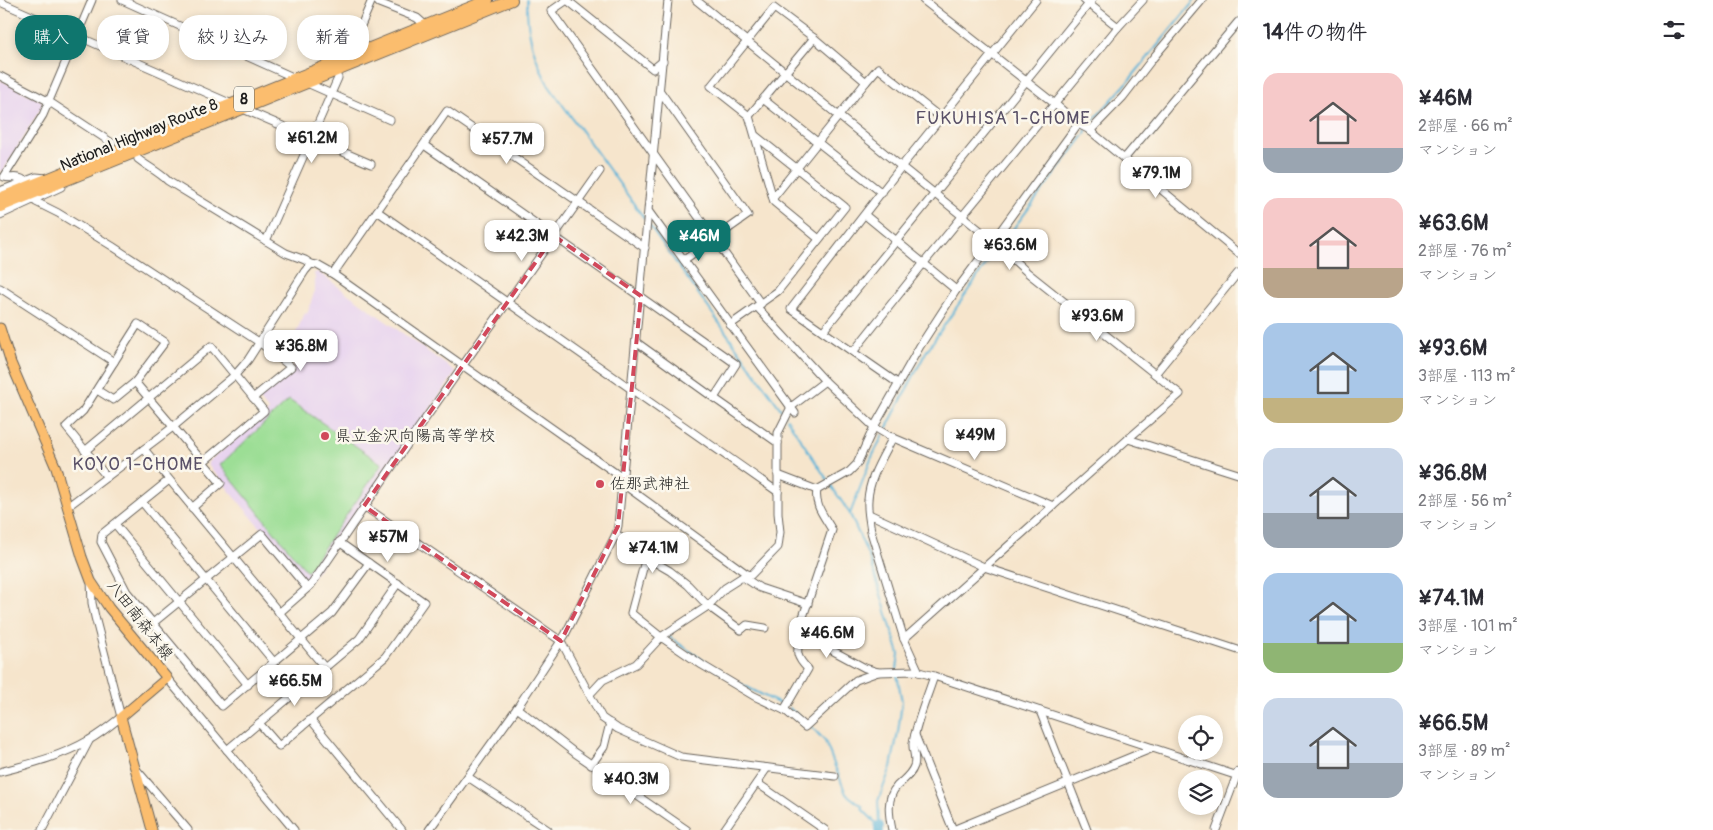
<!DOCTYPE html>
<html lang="ja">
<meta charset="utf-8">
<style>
:root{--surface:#fff;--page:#f7f7f7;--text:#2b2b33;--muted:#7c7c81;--accent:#0f766e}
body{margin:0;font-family:Pangolin,"Klee One",sans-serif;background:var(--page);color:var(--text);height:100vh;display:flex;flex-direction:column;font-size:19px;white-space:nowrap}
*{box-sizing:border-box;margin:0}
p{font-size:16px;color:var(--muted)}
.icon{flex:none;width:28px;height:28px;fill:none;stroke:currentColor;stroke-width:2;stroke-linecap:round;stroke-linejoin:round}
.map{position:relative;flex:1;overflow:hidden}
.sheet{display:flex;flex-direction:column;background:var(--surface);width:475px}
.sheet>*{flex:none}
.top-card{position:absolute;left:15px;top:15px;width:475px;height:45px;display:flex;gap:10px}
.fabs{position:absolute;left:1178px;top:715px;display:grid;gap:10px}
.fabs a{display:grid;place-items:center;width:45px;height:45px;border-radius:50%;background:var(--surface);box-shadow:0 2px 8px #0003;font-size:25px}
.price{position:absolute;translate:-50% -42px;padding:0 11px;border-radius:10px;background:#fff;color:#222;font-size:16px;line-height:32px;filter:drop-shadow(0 1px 2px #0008)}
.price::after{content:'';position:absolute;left:50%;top:30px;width:15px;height:11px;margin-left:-8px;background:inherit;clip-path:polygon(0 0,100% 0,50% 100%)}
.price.on{background:var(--accent);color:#fff}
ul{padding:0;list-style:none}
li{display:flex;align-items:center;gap:15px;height:125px;padding:0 25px}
li span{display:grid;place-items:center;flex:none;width:140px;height:100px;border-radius:15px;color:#555}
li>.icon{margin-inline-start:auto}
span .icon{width:60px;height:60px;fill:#fffc;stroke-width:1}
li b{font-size:21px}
h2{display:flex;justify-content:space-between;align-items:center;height:60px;padding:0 25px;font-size:21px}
.pill{padding:0 18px;border-radius:20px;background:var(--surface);box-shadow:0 2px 8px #0003;font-size:18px;line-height:45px}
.pill.on{background:var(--accent);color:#fff}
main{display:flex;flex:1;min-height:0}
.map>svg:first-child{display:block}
.built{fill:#e7d2ef}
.green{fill:#9cde95;stroke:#5c7d58}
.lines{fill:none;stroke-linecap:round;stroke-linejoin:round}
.stream{stroke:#5bb4d8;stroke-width:2}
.river{stroke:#5bb4d8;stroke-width:10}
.minor-casing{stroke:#68625a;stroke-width:9}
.major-casing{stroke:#68625a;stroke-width:11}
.highway-casing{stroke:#68625a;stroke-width:12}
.minor{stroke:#fff;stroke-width:7}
.major{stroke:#fbbd6e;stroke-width:9}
.highway{stroke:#fbbd6e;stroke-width:10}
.marked{fill:none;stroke:#d1495b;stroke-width:4;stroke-dasharray:10 6;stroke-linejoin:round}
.poi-dot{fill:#d1495b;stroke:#fbf7ec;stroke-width:2}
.labels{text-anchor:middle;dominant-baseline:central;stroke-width:5;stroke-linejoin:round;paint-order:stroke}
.shield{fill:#fbf7ec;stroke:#5f5e5a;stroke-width:1}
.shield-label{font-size:15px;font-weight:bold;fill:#1c1c1c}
.street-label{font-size:16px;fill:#1c1c1c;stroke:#fbf7ec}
.poi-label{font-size:16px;fill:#1c1c1c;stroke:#fbf7ec;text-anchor:start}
.neighbourhood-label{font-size:18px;letter-spacing:1px;fill:#595067;stroke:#fbf7ec}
</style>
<main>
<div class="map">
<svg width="1238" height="830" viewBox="0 0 1238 830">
<rect width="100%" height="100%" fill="#fbf7ec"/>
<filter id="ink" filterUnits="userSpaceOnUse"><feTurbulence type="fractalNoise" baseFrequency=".02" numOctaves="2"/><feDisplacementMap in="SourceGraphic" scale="10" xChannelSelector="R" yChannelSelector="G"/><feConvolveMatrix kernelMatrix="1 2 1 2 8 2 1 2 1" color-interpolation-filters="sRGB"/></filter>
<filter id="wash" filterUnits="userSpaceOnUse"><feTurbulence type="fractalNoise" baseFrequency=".0096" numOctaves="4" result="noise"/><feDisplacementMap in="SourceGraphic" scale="20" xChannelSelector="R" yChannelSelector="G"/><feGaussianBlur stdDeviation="1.12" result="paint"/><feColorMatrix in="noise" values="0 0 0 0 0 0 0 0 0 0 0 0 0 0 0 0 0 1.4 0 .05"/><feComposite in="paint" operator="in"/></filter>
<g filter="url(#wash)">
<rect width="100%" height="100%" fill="#f6e5cc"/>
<g class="built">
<path d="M 0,80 L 42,101 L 42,106 L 3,171 L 0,171 Z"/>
<path d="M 318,272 L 456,372 L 309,582 L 306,582 L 208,465 L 208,462 L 269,411 L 259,398 L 260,394 L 294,368 L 294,365 L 283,355 L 288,344 L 296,336 L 296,332 L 305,313 L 307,314 L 315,290 L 315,278 L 314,273 Z"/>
</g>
<path class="green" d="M 289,400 L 382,464 L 307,572 L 220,465 Z"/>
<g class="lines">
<g class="stream">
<path d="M 527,0 C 526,31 534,59 549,86 L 644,218"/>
<path d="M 1088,126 L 1126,84 L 1195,0"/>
<path d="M 650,226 L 785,415"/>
<path d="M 1001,245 L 1085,134 L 1086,130"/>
<path d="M 787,419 L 850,514 L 871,562 L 899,654 L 897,669"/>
<path d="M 885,431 L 926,352 L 980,273 L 998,249"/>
<path d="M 850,514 L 871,459 L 883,435"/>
<path d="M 668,636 L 720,672"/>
<path d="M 739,683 L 784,706"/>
<path d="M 789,708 L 806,722"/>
<path d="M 810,725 L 825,741 L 846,794 L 862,806 L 863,810 L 879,826"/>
<path d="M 879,826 L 878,801 L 891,767 L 898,732 L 902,702 L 897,674"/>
</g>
<path class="river" d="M 879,830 L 879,826"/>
</g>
</g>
<g filter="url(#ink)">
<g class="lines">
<defs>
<g id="minor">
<path d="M 122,0 L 295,78"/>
<path d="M 376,0 L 379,3 L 417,18 L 425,25"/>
<path d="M 696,0 L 993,241 L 955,292 L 920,346 L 874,427 L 857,464 L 849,472 L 817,490 C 814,506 825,517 832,530 L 798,632 L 865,668 L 878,672"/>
<path d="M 923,0 L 1055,104 L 1078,124 L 1088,129 L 1238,253"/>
<path d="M 1084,0 L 1118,27"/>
<path d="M 0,2 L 232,104"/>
<path d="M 352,47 L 372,0"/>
<path d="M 663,61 L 653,69 L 567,0 L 551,11 L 761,304"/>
<path d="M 0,76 L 48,101 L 112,143"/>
<path d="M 307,83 L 390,120"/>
<path d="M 660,91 L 748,215 L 684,260"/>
<path d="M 763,99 L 882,193"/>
<path d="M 243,109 L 371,164"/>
<path d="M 749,116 L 711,86 L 774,8 L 814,38"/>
<path d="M 1090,131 L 1123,97 L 1153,58 L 1202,0"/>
<path d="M 424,145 L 736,364 L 714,398 L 636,342"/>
<path d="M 138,159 C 148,167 159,172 168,181 L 286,253 L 305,260 L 311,264"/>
<path d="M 1124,159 L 1238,22"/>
<path d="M 22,179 C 16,176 10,179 4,177 L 43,115 L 92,0"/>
<path d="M 0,191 L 36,177 L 47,178"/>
<path d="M 773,198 L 866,82"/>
<path d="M 36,202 L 58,213 L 112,246 L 259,342 L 291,367 L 253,398"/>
<path d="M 377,211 L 778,492"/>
<path d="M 649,212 L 795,413"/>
<path d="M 0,215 L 61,187"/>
<path d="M 865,215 L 956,290"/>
<path d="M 819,239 L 774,202 L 749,116 L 814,38 L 866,82 L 878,68 L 941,118"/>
<path d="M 266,241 L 338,78"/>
<path d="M 333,274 L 447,111 L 645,248"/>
<path d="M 0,288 L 114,362"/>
<path d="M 757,307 L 825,381 L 874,427 L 889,436 L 1053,506"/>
<path d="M 730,325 L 778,291 L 845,207 L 756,136"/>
<path d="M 823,331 L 1092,0"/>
<path d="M 853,352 L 923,264 L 1118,27 L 1143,0"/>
<path d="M 1155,374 L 1238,273"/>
<path d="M 135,382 L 221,483 L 192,508"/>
<path d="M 899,384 L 791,309 L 901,167 L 1036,0"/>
<path d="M 97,390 L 113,400 L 135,382 L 165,342 L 138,324 L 83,411 L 66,427 L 107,477"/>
<path d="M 714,398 L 778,443"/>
<path d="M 893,437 C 883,457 869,478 868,500 C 867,511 870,522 871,532 L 904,639 L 919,672"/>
<path d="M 1128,439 L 1238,474"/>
<path d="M 144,449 L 325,668"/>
<path d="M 85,451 L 211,346 L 264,411 L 203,462"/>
<path d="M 778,475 L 817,490"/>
<path d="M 169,480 L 102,534 L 101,542 L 127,592 L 222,706 L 332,613 L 369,563"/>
<path d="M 623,484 L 747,574"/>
<path d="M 142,502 L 274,662"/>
<path d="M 364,506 L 561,641 L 602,718 L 618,729 L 681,757 L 835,776"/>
<path d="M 67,507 L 173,427 L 235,375 L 248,360 L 305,271 L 311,264 L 317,265 L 333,274 L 624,479"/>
<path d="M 869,514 L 984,567 L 1238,650"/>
<path d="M 115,524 L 248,685"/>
<path d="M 616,534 L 646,557 L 631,613 L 661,637 L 702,665 L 754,696 L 786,711 L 805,727 L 856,680 L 878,672 L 915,671 L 934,676 L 1238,776"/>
<path d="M 646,557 L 670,571 L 688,585 L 708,606 L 741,630 L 747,625 L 765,628"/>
<path d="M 743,577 L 760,588 L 808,604"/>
<path d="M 279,613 L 311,585 L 411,439 L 600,171"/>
<path d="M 153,623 L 262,534 L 307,588"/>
<path d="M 904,639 L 1128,439 L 1180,394 L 1028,273 L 993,241 L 1078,124"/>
<path d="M 167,678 L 294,830"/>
<path d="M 590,694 L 603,680 L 636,664 L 661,637 L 708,606 L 725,588 L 747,574 L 751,575 L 778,547 L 780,532 L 778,513 L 778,433 L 791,407 L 825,381"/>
<path d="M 517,708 L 575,753 L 687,830"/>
<path d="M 784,710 L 808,669 C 794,655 797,651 801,633"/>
<path d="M 1040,711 L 1087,830"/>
<path d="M 311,720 L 402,830"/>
<path d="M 259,723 L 279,746 L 385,657 L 424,602 L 339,542"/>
<path d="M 915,735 L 953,830"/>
<path d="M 227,750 L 359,639 L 398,583"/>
<path d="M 591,765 L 604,747 L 610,723"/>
<path d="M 136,769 L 188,830"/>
<path d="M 0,772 C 30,764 62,756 89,740 C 100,734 111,725 121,717 L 95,617 L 92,603 L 91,581"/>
<path d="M 468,777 L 548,830"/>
<path d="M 757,783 L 825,830"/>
<path d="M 42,830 L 89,741"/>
<path d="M 429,830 L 517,708 L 565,635 L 616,534 L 618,526 L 668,0"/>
<path d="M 724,830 L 767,768"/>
<path d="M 892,830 C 889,815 886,798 897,786 C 904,779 911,775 914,766 C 917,757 912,751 913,743 C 917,720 927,698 934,676"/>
<path d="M 953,830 L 1153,748"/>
<path d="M 1216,830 L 1238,772"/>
</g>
<path id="major" d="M 0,328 L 11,363 L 56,468 L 82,557 L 91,581 L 109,608 L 167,678 L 121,717 L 152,830"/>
<g id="highway">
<path d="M 0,198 L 488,0"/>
<path d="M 0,207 L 512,0"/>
</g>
</defs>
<use href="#minor" class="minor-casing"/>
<use href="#major" class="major-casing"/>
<use href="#highway" class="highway-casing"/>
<use href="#minor" class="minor"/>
<use href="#major" class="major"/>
<use href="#highway" class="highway"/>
</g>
</g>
<path class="marked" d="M 554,236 L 641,296 L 618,526 L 561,641 L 364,506 Z"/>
<g class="poi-dot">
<circle cx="325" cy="436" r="5"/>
<circle cx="600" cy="484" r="5"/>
</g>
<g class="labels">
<rect class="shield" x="234" y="86.5" width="20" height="25" rx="4"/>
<g class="shield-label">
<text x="244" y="99">8</text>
</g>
<g class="street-label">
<text transform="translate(139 135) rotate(-22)">National Highway Route 8</text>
<text transform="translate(140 620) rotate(52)">八田南森本線</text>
</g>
<g class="poi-label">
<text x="335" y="436">県立金沢向陽高等学校</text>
<text x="610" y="484">佐那武神社</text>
</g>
<g class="neighbourhood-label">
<text x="1003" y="118">FUKUHISA 1-CHOME</text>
<text x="138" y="464">KOYO 1-CHOME</text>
</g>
</g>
</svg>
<div class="fabs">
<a><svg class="icon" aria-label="locate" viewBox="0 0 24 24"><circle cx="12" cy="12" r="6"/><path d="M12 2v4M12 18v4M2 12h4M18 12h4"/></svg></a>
<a><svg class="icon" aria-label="layers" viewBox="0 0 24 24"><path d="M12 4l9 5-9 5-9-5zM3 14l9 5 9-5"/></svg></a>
</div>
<b class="price" style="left:312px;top:164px">¥61.2M</b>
<b class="price" style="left:507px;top:165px">¥57.7M</b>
<b class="price" style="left:1156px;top:199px">¥79.1M</b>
<b class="price" style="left:522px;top:262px">¥42.3M</b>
<b class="price on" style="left:699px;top:262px">¥46M</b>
<b class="price" style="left:1010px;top:271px">¥63.6M</b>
<b class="price" style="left:1097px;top:342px">¥93.6M</b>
<b class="price" style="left:301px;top:372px">¥36.8M</b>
<b class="price" style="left:975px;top:461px">¥49M</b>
<b class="price" style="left:388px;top:563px">¥57M</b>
<b class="price" style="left:653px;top:574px">¥74.1M</b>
<b class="price" style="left:827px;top:659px">¥46.6M</b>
<b class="price" style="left:295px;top:707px">¥66.5M</b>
<b class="price" style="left:631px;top:805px">¥40.3M</b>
<div class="top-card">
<a class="pill on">購入</a>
<a class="pill">賃貸</a>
<a class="pill">絞り込み</a>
<a class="pill">新着</a>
</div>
</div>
<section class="sheet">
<h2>14件の物件<svg class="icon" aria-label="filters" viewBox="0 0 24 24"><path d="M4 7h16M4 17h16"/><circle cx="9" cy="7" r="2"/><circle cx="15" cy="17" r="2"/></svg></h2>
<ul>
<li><span style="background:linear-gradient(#f6c9c9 75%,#9aa5b1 0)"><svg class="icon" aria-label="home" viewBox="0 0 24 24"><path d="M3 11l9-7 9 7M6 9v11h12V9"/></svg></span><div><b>¥46M</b><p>2部屋 · 66 m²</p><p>マンション</p></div></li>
<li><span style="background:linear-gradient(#f6c9c9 70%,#b9a48a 0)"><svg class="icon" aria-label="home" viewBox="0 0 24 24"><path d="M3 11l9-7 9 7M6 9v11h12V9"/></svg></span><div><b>¥63.6M</b><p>2部屋 · 76 m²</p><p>マンション</p></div></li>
<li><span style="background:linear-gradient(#a9c7e8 75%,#c2b280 0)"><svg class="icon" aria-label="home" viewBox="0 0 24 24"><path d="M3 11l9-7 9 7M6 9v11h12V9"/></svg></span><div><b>¥93.6M</b><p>3部屋 · 113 m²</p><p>マンション</p></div></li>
<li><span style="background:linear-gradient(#c9d6e8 65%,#9aa5b1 0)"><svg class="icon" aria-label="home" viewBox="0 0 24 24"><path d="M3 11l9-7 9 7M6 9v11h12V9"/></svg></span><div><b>¥36.8M</b><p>2部屋 · 56 m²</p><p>マンション</p></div></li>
<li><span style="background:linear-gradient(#a9c7e8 70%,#8fb573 0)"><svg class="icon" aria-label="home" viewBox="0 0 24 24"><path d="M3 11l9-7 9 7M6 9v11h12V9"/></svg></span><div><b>¥74.1M</b><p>3部屋 · 101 m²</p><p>マンション</p></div></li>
<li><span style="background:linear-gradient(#c9d6e8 65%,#9aa5b1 0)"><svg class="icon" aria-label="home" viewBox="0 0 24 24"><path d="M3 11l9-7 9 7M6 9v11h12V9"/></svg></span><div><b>¥66.5M</b><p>3部屋 · 89 m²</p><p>マンション</p></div></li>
</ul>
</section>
</main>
